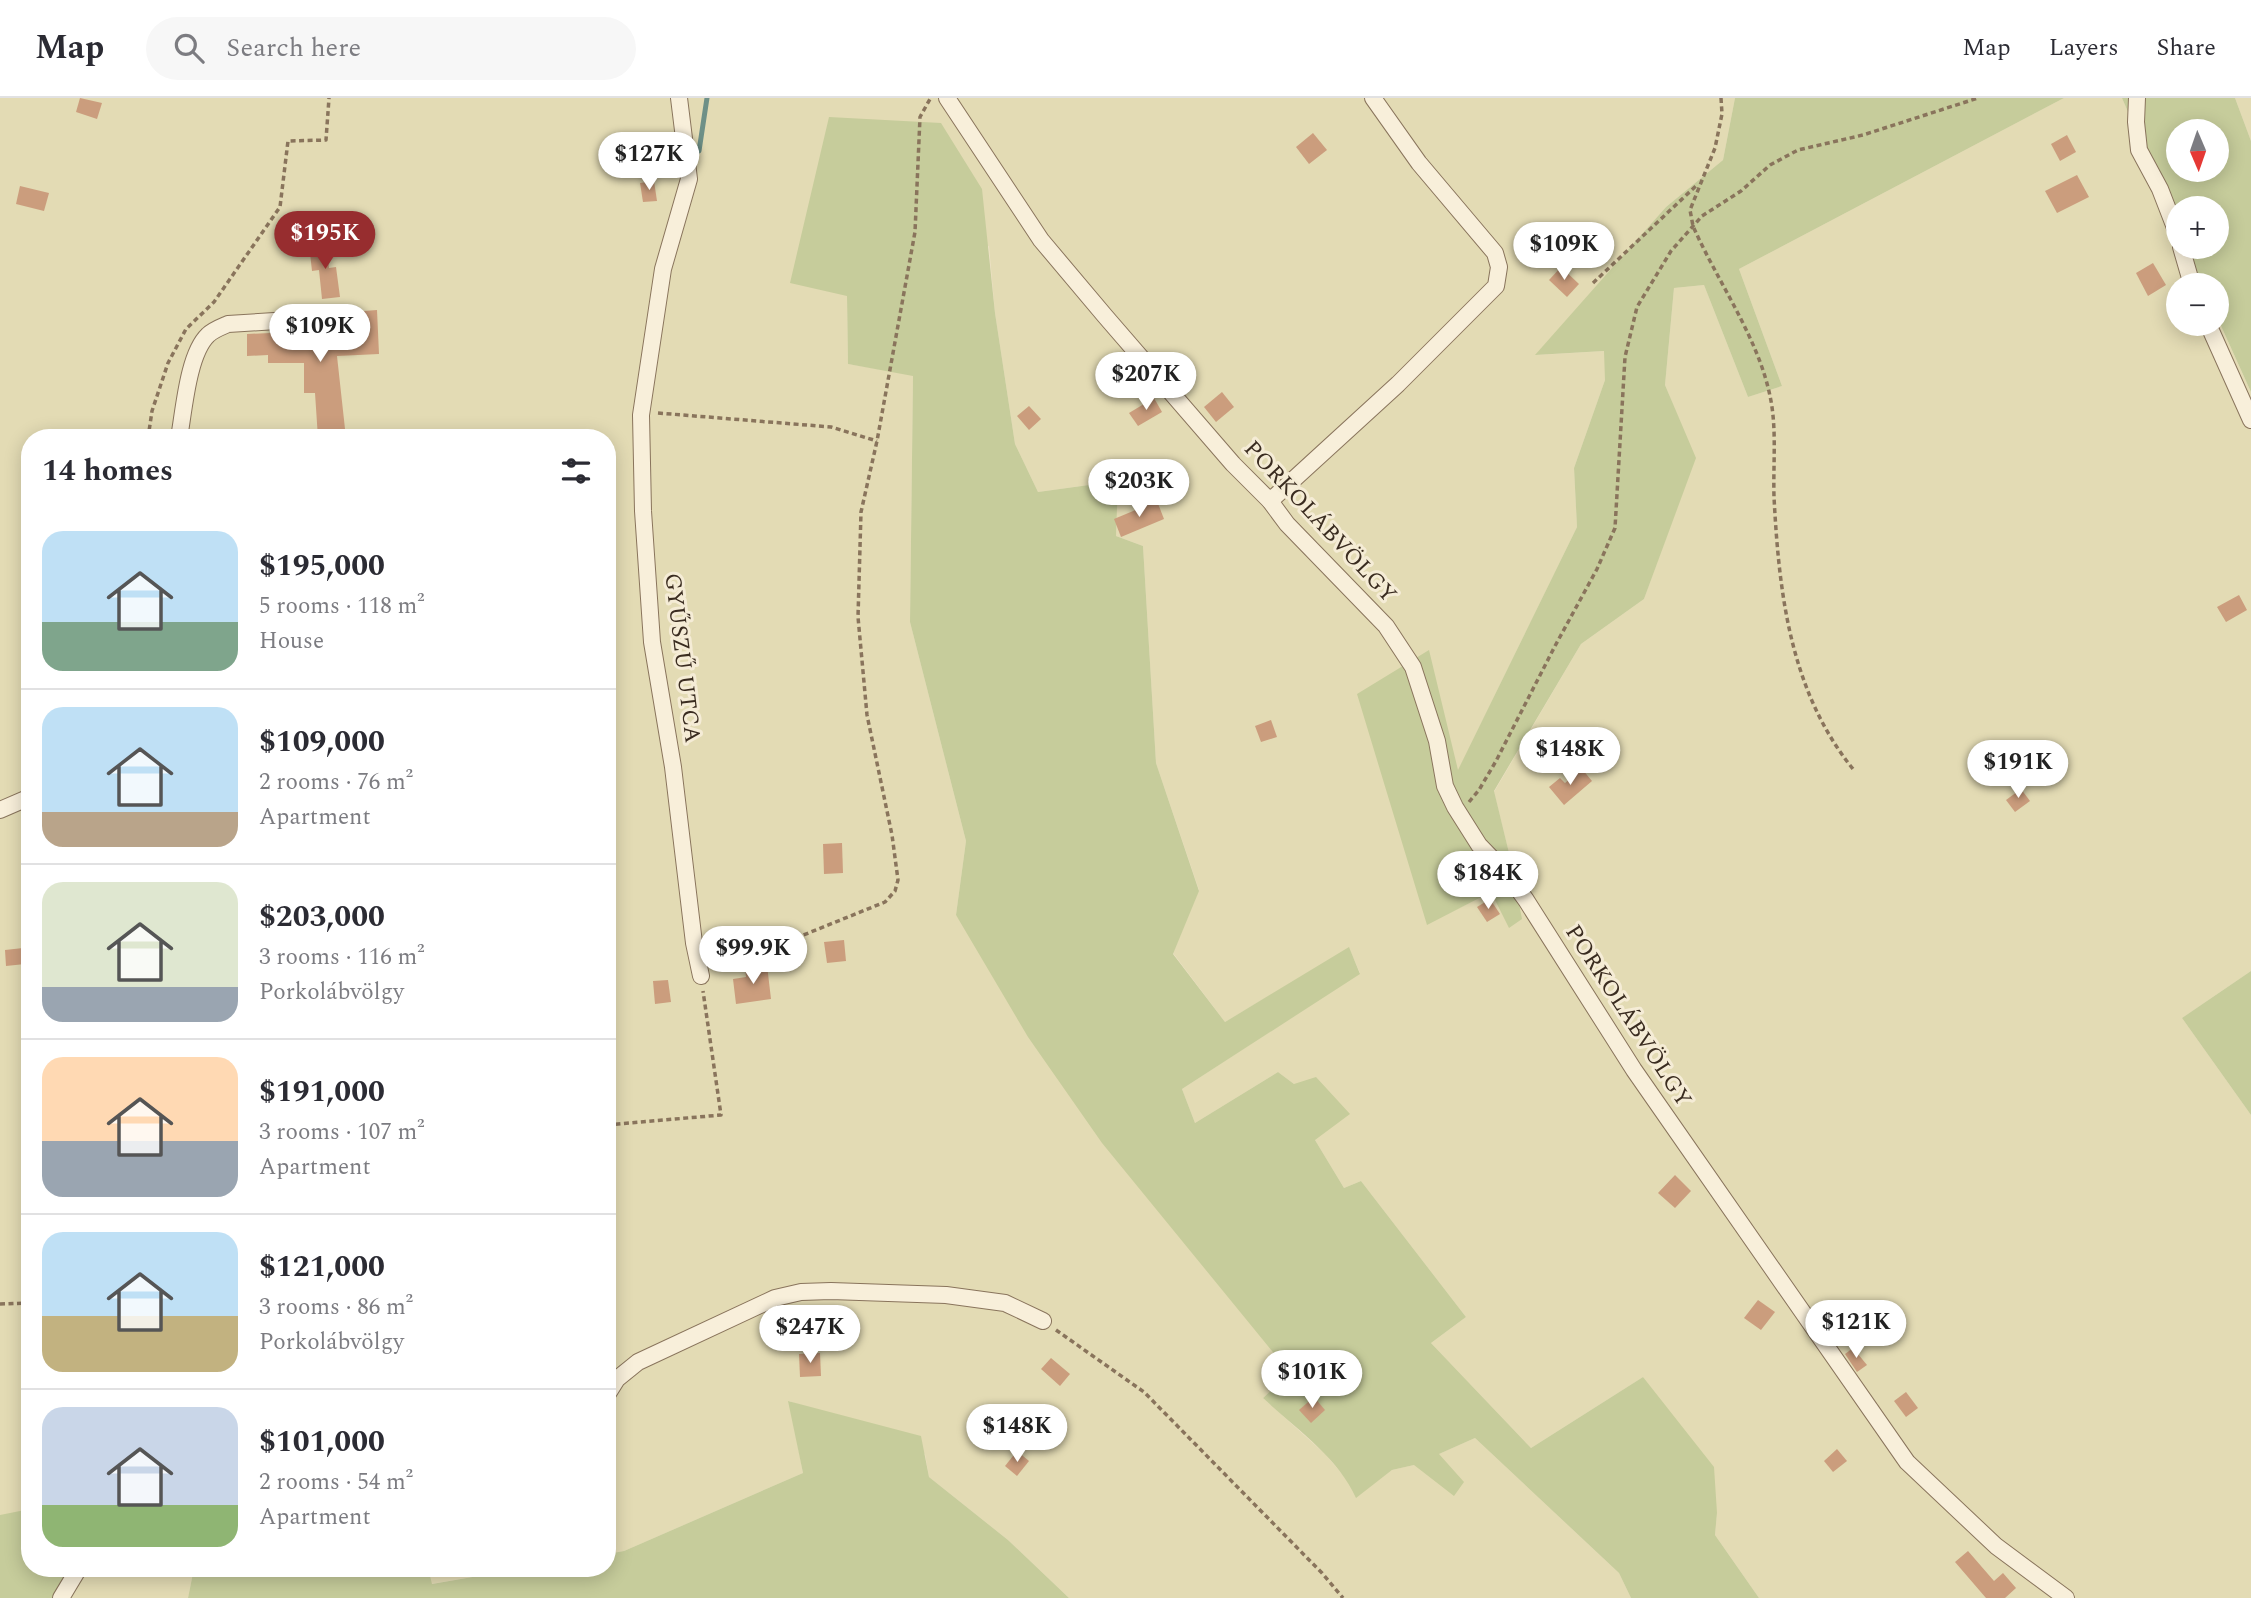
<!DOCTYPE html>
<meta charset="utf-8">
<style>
:root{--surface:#fff;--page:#f7f7f7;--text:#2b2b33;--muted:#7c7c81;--line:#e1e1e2;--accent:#972d2f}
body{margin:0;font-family:Spectral,serif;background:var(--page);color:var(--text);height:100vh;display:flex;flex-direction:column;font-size:26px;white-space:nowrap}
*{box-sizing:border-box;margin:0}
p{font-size:23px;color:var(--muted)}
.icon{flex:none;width:38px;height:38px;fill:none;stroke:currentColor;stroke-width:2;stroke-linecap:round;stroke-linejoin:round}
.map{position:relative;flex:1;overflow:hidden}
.details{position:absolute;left:21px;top:331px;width:595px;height:1148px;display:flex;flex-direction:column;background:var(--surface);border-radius:28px;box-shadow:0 4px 18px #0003}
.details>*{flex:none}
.needle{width:46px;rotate:178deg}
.buttons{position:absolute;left:2166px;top:21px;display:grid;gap:14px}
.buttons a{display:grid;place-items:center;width:63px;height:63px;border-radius:50%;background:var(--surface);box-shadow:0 4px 18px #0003;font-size:35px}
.price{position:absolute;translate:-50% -60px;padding:0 16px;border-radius:24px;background:#fff;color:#222;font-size:23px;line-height:46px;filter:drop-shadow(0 2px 4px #0008)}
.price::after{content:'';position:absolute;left:50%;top:42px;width:21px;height:16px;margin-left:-10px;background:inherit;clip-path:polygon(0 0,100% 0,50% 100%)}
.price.selected{background:var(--accent);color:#fff}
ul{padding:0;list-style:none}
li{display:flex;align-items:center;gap:21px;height:175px;padding:0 21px}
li+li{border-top:2px solid var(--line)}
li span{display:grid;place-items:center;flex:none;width:196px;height:140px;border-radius:21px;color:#555}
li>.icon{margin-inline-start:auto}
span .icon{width:84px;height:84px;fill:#fffc;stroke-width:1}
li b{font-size:30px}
h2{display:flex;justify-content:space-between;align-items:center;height:84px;padding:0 21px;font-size:30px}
header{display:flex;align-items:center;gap:42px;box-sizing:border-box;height:98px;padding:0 35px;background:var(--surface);border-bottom:2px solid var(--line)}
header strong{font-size:33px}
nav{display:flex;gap:38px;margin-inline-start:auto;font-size:24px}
.search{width:490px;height:63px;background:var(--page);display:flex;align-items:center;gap:18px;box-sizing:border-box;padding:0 24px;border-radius:38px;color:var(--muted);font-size:26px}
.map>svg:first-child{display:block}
.farmland{fill:#e3dbb4}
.green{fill:#c6cc9b;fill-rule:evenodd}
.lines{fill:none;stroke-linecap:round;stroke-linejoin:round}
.stream{stroke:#6e9087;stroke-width:5}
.building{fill:#cb9d7d}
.street-casing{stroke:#89745c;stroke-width:18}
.path{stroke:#89745c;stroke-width:3.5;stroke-dasharray:5 3.5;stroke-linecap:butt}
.street{stroke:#f8efda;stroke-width:16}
.labels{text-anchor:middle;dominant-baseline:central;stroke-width:6;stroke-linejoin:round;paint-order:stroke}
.street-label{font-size:23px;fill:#3a2c20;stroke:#f5ecd6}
</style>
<header>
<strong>Map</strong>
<div class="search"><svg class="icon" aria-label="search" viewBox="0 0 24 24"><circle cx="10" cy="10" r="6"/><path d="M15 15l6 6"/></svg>Search here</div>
<nav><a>Map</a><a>Layers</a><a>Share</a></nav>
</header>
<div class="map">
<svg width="2251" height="1500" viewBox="0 0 2251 1500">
<rect width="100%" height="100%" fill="#eee2c7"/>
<g class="farmland">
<path d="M 0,0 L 1735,0 L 1723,62 L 1666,109 L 1537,257 L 1605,253 L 1605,282 L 1574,370 L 1577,429 L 1458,673 L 1427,826 L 1491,794 L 1510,759 L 1494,694 L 1581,546 L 1644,501 L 1695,360 L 1665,287 L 1674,190 L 1704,187 L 1748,299 L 1782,288 L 1739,171 L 2064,0 L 2122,0 L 2203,187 L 2179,187 L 2179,226 L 2217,226 L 2217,219 L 2251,294 L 2251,873 L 2182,920 L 2251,1017 L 2251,1500 L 1759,1500 L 1715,1437 L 1717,1415 L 1643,1279 L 1531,1350 L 1431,1245 L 1466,1219 L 1361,1083 L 1344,1090 L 1315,1042 L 1294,986 L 1278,974 L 1195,1025 L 1182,991 L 1360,875 L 1349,850 L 1225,924 L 1173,855 L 1199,792 L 1156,665 L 1143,448 L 1116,438 L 1117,383 L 1038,394 L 1015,346 L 995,215 L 989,148 L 847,198 L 848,266 L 913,277 L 910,524 L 966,743 L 956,817 L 1290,1275 L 1263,1300 L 1325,1356 L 1349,1384 L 1356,1399 L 1392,1372 L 1414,1367 L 1475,1340 L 1619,1475 L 1631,1500 L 1069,1500 L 1008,1442 L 929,1379 L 925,1356 L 789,1303 L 803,1375 L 624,1453 L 607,1456 L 607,340 L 30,340 L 30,1470 L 194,1470 L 188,1500 L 0,1500 Z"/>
<path d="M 2235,0 L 2251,0 L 2251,43 Z"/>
<path d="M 428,1470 L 524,1470 L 431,1486 Z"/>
</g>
<g class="green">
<path d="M 1735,0 L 2064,0 L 1739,171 L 1782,288 L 1748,299 L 1704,187 L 1674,190 L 1665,287 L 1696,360 L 1644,501 L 1581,546 L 1494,693 L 1510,759 L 1522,821 L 1509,830 L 1491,794 L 1427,827 L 1357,596 L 1429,552 L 1458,672 L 1577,429 L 1574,370 L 1605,282 L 1604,253 L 1535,257 L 1666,109 L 1723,62 Z"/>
<path d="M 2122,0 L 2235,0 L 2251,43 L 2251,294 L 2217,219 L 2217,187 L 2203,187 L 2186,149 L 2217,149 L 2217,110 L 2179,110 L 2179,132 ZM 2179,33 L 2217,33 L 2217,72 L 2179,72 Z"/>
<path d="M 829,19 L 941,25 L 982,91 L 995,215 L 1015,346 L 1038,394 L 1118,383 L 1116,438 L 1143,448 L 1156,665 L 1199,793 L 1173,856 L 1225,924 L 1349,849 L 1360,876 L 1182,991 L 1195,1025 L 1278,974 L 1294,986 L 1316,979 L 1350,1016 L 1315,1042 L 1344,1090 L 1361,1083 L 1466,1219 L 1431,1245 L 1531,1350 L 1643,1279 L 1714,1369 L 1717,1415 L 1715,1437 L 1759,1500 L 1631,1500 L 1619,1475 L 1475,1340 L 1439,1356 L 1464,1384 L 1454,1398 L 1414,1367 L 1392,1372 L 1356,1400 C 1338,1359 1295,1330 1263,1300 L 1290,1275 L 1102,1045 L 1028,939 L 956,817 L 966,743 L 910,524 L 913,278 L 848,266 L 847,198 L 790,185 Z"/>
<path d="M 2251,873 L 2251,1017 L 2182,920 Z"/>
<path d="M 788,1303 L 921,1338 L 929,1379 L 1008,1442 L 1069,1500 L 188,1500 L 194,1470 L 428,1470 L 432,1486 L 524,1470 L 607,1470 L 607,1456 L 624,1453 L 803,1375 Z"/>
<path d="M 30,1411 L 30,1470 L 79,1470 L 61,1500 L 0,1500 L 0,1417 Z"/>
</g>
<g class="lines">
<path class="stream" d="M 699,53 L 707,0"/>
</g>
<g class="building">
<path d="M 80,0 L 102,5 L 97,21 L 76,14 Z"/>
<path d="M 1313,35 L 1327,52 L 1309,66 L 1296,49 Z"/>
<path d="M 2067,37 L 2076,54 L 2060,63 L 2051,46 Z"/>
<path d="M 2077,77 L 2089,99 L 2057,115 L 2045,93 Z"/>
<path d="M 654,83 L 657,103 L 643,104 L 640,85 Z"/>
<path d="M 20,88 L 49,95 L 44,113 L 16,106 Z"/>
<path d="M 326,145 L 329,170 L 336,169 L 340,199 L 322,201 L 319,172 L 312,173 L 309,146 Z"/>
<path d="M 2153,165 L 2166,187 L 2148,198 L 2136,175 Z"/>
<path d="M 1561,169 L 1579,186 L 1567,199 L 1549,182 Z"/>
<path d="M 377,212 L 379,256 L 337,258 L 346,340 L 318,340 L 315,295 L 304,295 L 304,265 L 268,265 L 268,257 L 247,258 L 247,236 L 360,231 L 365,218 L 364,213 Z"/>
<path d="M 1222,294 L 1234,309 L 1216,324 L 1204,309 Z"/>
<path d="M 1154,300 L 1162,314 L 1138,328 L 1129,315 Z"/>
<path d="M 1029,308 L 1041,321 L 1029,332 L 1017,318 Z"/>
<path d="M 1157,403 L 1164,421 L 1121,439 L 1114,421 Z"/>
<path d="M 2239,497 L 2247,512 L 2226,524 L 2217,509 Z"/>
<path d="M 1271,622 L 1277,639 L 1261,644 L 1255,628 Z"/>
<path d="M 1582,671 L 1592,683 L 1564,707 L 1549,689 L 1560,680 L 1565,685 Z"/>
<path d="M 2021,691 L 2030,703 L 2015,714 L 2006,702 Z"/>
<path d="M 842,745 L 843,775 L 824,776 L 823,746 Z"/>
<path d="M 1490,801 L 1500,816 L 1487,824 L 1477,809 Z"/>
<path d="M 844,842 L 846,863 L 827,865 L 824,844 Z"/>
<path d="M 23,850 L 25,866 L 6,868 L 5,852 Z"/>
<path d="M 767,867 L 771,901 L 736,906 L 733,881 L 746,879 L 745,870 Z"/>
<path d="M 668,882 L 671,904 L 655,906 L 653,883 Z"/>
<path d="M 1675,1077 L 1691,1093 L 1675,1110 L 1658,1095 Z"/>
<path d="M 1758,1202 L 1775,1214 L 1761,1232 L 1744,1220 Z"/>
<path d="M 1853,1250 L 1867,1267 L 1857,1274 L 1845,1256 Z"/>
<path d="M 820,1255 L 821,1278 L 800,1279 L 799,1256 Z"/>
<path d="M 1051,1260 L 1070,1276 L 1060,1288 L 1041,1271 Z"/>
<path d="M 1906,1294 L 1918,1310 L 1906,1319 L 1894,1303 Z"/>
<path d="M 1314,1299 L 1325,1312 L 1311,1325 L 1299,1312 Z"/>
<path d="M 1837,1351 L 1847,1363 L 1833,1374 L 1824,1363 Z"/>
<path d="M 1017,1353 L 1029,1363 L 1017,1378 L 1005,1368 Z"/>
<path d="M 1968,1453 L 1994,1483 L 2003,1475 L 2016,1490 L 2005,1500 L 1986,1500 L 1955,1464 Z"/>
</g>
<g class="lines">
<defs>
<g id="street">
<path d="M 679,0 L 689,81 L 663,171 L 641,317 L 643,413 L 652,544 L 673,669 L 694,845 L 701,878"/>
<path d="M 947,0 L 1041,142 L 1105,218 L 1233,366 L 1270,403 L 1287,426 L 1386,528 L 1413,569 L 1437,643 L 1445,688 L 1455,709 L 1479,747 L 1508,777 L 1526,802 L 1634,972 L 1907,1364 L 1996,1448 L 2066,1500"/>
<path d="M 2137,0 L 2136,24 L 2139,52 L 2160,91 L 2179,140"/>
<path d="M 2181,149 L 2192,187"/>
<path d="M 2208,226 L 2251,322"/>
<path d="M 179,340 C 184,312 188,256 208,237 C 213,232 221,229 228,226 L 355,218"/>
<path d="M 1270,403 L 1398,286 L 1496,188 L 1499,169 L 1495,155 L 1419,65 L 1373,0"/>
<path d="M 0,712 L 30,699"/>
<path d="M 607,1297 L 617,1281 L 638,1264 L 775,1200 L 801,1194 L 831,1193 L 946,1197 L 1005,1205 L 1043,1223"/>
<path d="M 61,1500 L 79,1470"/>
</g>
</defs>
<use href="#street" class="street-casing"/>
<g class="path">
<path d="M 1721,0 L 1722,16 L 1715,50 L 1690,112 L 1693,128 C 1717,183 1758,239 1770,298 C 1777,330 1773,366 1774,399 C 1779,495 1790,593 1853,671"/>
<path d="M 1593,185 L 1698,86"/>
<path d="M 658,315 L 831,329 L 877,343"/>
<path d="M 148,340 L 152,313 L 168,265 L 186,231 L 214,204 L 280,109 L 288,43 L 326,42 L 329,0"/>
<path d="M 1469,704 L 1479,692 L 1496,663 L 1555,548 L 1597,471 L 1615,430 L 1625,259 L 1637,209 L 1671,153 L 1702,118 L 1741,93 L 1770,67 L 1798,52 L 1863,37 L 1978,0"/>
<path d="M 717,872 L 885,804 L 895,793 L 898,782 L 892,737 L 867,617 L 858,519 L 861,414 L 877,343 L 915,134 L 920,19 L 930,1"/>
<path d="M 607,1027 L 721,1017 L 703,893"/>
<path d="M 0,1206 L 30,1205"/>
<path d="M 1056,1232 L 1144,1294 L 1322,1475 L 1343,1500"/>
</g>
<use href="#street" class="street"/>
</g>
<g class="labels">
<g class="street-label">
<text transform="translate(1320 424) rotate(47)">PORKOLÁBVÖLGY</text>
<text transform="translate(682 560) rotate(83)">GYŰSZŰ UTCA</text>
<text transform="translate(1628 918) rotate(57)">PORKOLÁBVÖLGY</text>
</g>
</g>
</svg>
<div class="buttons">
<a><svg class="needle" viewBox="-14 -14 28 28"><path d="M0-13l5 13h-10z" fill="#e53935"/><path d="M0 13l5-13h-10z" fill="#7c7c81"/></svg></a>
<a>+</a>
<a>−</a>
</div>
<b class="price" style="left:649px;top:94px">$127K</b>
<b class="price selected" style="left:325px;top:173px">$195K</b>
<b class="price" style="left:1564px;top:184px">$109K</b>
<b class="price" style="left:320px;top:266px">$109K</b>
<b class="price" style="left:1146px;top:314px">$207K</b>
<b class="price" style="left:1139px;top:421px">$203K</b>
<b class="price" style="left:1570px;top:689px">$148K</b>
<b class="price" style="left:2018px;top:702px">$191K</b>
<b class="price" style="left:1488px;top:813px">$184K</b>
<b class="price" style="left:753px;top:888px">$99.9K</b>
<b class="price" style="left:1856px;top:1262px">$121K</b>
<b class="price" style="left:810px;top:1267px">$247K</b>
<b class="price" style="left:1312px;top:1312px">$101K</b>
<b class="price" style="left:1017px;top:1366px">$148K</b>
<section class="details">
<h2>14 homes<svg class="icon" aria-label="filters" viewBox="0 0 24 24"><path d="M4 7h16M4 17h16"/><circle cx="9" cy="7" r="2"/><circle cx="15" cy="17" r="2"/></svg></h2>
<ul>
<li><span style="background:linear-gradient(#bfe0f5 65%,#7fa58c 0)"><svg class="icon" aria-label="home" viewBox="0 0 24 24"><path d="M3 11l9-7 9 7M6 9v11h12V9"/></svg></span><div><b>$195,000</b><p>5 rooms · 118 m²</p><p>House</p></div></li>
<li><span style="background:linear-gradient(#bfe0f5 75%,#b9a48a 0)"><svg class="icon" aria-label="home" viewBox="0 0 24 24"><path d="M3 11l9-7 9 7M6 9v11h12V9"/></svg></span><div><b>$109,000</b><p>2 rooms · 76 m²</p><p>Apartment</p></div></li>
<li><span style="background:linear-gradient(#dfe7d0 75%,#9aa5b1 0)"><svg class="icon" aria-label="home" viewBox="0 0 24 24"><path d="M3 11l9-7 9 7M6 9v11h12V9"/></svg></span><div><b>$203,000</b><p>3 rooms · 116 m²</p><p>Porkolábvölgy</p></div></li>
<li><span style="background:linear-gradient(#ffd9b3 60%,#9aa5b1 0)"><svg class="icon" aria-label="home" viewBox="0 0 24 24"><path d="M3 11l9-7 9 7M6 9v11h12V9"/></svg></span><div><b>$191,000</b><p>3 rooms · 107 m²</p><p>Apartment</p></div></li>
<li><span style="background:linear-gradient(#bfe0f5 60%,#c2b280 0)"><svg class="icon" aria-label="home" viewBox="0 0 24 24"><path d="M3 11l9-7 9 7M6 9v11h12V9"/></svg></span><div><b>$121,000</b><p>3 rooms · 86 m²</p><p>Porkolábvölgy</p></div></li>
<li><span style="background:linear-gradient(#c9d6e8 70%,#8fb573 0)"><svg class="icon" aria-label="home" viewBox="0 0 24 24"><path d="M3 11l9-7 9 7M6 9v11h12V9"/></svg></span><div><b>$101,000</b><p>2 rooms · 54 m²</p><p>Apartment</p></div></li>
</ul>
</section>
</div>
